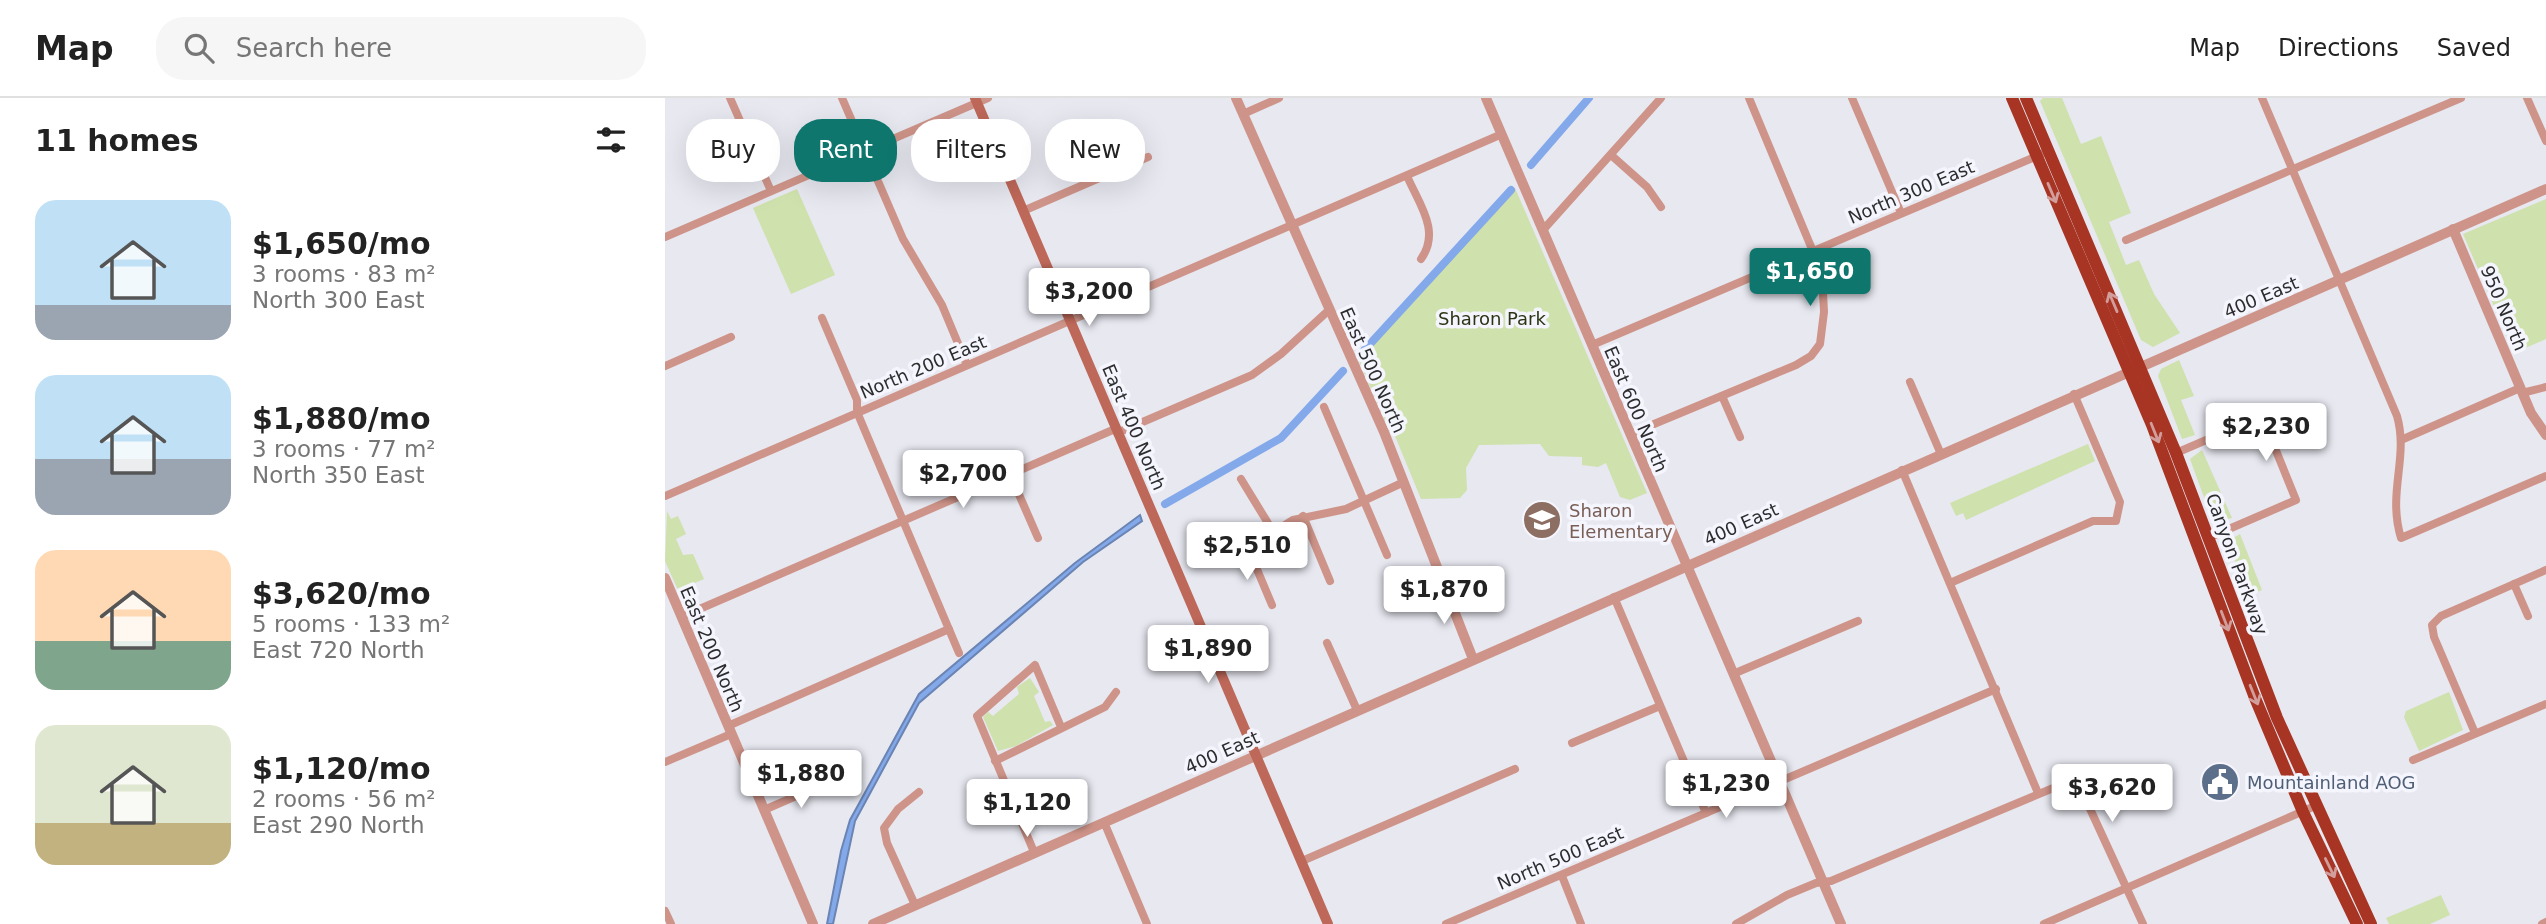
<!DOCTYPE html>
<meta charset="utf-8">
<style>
:root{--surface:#fff;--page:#f6f6f6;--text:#222;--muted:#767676;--line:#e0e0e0;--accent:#0f766e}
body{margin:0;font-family:"DejaVu Sans",sans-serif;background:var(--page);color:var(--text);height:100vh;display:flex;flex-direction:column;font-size:26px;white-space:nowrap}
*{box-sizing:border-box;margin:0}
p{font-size:23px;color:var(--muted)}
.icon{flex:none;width:38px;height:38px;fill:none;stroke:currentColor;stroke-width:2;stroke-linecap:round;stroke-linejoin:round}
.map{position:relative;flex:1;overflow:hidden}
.drawer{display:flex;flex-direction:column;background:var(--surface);width:665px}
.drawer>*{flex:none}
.top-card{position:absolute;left:21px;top:21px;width:665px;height:63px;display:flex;gap:14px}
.price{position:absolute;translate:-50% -60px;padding:0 16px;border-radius:7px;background:#fff;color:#222;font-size:23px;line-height:46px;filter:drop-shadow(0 2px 4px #0008)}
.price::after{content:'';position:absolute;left:50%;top:42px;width:21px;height:16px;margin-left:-10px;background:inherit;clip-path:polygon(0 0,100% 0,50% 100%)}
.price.current{background:var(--accent);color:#fff}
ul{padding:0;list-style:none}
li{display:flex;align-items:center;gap:21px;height:175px;padding:0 35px}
li span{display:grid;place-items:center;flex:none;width:196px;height:140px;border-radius:21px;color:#555}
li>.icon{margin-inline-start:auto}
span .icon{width:84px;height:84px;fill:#fffc;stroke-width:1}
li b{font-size:30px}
h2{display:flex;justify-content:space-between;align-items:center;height:84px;padding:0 35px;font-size:30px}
.pill{padding:0 24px;border-radius:28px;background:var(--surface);box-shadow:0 7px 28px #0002;font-size:24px;line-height:63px}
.pill.current{background:var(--accent);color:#fff}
header{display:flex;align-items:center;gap:42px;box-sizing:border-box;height:98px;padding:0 35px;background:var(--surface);border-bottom:2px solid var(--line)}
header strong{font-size:33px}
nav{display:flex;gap:38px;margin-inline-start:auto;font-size:24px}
.search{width:490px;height:63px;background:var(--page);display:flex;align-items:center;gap:18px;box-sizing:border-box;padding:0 24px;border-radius:28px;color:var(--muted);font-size:26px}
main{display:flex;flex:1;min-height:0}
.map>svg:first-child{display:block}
.green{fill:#cfe1ac}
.water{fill:#84a9eb;stroke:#6a84b3;stroke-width:2}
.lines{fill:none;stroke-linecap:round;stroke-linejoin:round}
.canal{stroke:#84a9eb;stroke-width:8}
.minor{stroke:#cf9489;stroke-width:8}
.tertiary{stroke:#cf9489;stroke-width:10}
.secondary{stroke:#be6859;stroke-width:10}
.trunk{stroke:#a83424;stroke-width:12}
.oneway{stroke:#d29e9c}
.labels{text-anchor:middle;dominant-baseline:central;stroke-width:7;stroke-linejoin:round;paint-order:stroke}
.street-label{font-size:18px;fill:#2d2d30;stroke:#f5f5fe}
.park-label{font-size:18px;fill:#2b3514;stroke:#f5f5fe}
.education-label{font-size:18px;fill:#785e54;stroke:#f5f5fe;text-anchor:start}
.service-label{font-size:18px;fill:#4e5e75;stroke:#f5f5fe;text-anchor:start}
</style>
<header>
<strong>Map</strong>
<div class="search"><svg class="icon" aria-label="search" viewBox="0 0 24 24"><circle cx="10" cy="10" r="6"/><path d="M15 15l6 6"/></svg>Search here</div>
<nav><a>Map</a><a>Directions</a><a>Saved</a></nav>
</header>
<main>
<section class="drawer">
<h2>11 homes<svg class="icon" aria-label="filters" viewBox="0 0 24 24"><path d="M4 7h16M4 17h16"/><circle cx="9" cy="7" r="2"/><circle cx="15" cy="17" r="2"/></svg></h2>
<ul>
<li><span style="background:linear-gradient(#bfe0f5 75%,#9aa5b1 0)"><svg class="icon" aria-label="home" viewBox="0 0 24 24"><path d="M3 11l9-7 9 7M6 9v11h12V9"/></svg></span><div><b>$1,650/mo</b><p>3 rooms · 83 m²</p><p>North 300 East</p></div></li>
<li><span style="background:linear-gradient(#bfe0f5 60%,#9aa5b1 0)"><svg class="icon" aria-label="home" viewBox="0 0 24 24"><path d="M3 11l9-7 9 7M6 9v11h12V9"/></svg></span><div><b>$1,880/mo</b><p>3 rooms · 77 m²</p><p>North 350 East</p></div></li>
<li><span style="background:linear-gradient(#ffd9b3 65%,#7fa58c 0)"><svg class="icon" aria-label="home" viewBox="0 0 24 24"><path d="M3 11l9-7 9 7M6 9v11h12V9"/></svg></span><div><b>$3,620/mo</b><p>5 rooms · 133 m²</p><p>East 720 North</p></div></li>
<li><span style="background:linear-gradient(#dfe7d0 70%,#c2b280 0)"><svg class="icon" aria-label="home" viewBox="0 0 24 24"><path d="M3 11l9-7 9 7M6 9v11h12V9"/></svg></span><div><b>$1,120/mo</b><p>2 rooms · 56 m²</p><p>East 290 North</p></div></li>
</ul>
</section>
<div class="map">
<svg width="1881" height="826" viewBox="0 0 1881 826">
<rect width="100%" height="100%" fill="#e7e8f0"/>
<g class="green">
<path d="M 1378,0 L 1397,0 L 1416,46 L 1436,38 L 1466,115 L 1444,124 L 1461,167 L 1474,162 L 1489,196 L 1515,235 L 1488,249 L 1476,242 L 1375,3 Z"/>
<path d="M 850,90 L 982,395 L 965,402 L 955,399 L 941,365 L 933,369 L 917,367 L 917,359 L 884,358 L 875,346 L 814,347 L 801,370 L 802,392 L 795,400 L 756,401 L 730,338 L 727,339 L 694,263 Z"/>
<path d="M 132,91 L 170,177 L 126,196 L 88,110 Z"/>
<path d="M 1881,101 L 1881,241 L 1849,255 L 1798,136 Z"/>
<path d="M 1514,262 L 1529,298 L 1516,302 L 1530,337 L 1517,341 L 1493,278 L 1496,271 Z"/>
<path d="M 1423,346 L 1430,363 L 1301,422 L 1298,415 L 1291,418 L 1285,405 Z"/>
<path d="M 1537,352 L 1567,420 L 1548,424 L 1525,361 Z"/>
<path d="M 2,413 L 6,421 L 13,418 L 21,436 L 11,441 L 18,457 L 28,456 L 39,481 L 13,492 L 0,463 Z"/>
<path d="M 1575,436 L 1597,492 L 1582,498 L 1563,443 Z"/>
<path d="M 365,580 L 374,594 L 369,598 L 380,624 L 385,623 L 388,627 L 351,648 L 333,653 L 318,619 L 323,614 L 328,618 L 354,596 L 352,589 Z"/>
<path d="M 1784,594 L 1798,632 L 1754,653 L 1739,619 L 1741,613 Z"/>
<path d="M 1776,797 L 1785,817 L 1765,826 L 1724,826 L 1721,820 Z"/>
</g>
<path class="water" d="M 475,417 L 477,423 L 418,464 L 254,605 L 190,723 L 168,826 L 162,826 L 176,753 L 185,722 L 254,596 L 410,465 Z"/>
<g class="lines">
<g class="canal">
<path d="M 866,67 L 924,0"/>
<path d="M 694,258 L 846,92"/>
<path d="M 500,406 L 616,340 L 678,273"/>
</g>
<g class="minor">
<path d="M 65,0 L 106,93"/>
<path d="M 177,0 L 238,141 L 277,207 L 302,267"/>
<path d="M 1187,0 L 1236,115"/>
<path d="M 1597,0 L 1732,318 C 1744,360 1722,394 1736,440 L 1881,378"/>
<path d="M 1862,0 L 1881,43"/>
<path d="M 578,16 L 614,0"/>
<path d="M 946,57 L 982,89 L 996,109"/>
<path d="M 742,78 C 754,106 776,133 756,161"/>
<path d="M 358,113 L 483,59"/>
<path d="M 878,132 L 996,0"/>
<path d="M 0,139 L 323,0"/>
<path d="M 1461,142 L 1796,0"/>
<path d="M 157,220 L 192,302 L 192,314 L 294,555"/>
<path d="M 927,247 L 1384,53"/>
<path d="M 0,268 L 66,239"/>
<path d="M 1245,284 L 1275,354"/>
<path d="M 1857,295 L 1881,289"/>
<path d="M 1057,298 L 1075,339"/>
<path d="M 659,309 L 722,457"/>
<path d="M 452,335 L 587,277 L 616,256 L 664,212"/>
<path d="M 965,336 L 1131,267 L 1146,258 L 1155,246 L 1159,214 L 1157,175 L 1084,0"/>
<path d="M 1736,342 L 1855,290"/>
<path d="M 1511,355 L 1597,318 L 1631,402 L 1543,440"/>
<path d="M 1237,372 L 1373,695"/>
<path d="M 345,376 L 373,440"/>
<path d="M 576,381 L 609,435"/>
<path d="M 0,398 L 837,36"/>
<path d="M 638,418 L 665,483"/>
<path d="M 566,446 L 583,450 L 628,422 L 681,411 L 739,384"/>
<path d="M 583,450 L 607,507"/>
<path d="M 1285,485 L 1428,423 L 1451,423 L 1455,404 L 1409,296"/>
<path d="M 1849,486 L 1863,518"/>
<path d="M 949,499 L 1041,715"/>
<path d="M 739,501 L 778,485"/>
<path d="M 16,519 L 450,331"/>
<path d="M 662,545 L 692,612"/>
<path d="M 1068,576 L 1193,523"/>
<path d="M 63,628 L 284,531"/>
<path d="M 1810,635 L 1769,539 L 1767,527 L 1776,518 L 1881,472"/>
<path d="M 907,645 L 995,608"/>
<path d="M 1748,662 L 1881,606"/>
<path d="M 330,663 L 440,609 L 451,594"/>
<path d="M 0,664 L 66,636"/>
<path d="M 99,712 L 161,685"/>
<path d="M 439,724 L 482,826"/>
<path d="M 369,754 L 312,618 L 370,567 L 396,629"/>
<path d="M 637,763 L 850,671"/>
<path d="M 897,778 L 916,826"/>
<path d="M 250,807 L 222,745 L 219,730 L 233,711 L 254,694"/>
<path d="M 0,813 L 6,826"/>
<path d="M 781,826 L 1331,591"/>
<path d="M 1071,826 L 1122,797 L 1151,785 L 1166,783 L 1405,683 L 1415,689 L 1478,826"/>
<path d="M 1379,826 L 1650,708"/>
<path d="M 1877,826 L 1881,824"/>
</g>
<g class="tertiary">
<path d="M 571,0 L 719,334 L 808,561"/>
<path d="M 821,0 L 1176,826"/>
<path d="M 1788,131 L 1866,315 L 1881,337"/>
<path d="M 0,480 L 148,826"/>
<path d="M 208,826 L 1881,91"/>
</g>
<path class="secondary" d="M 310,0 L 663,826"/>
<g class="trunk">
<path d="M 1347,0 L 1487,327 L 1590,600 L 1638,714 L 1692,826"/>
<path d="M 1361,0 L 1511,355 L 1612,620 L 1706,826"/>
</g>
</g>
<defs><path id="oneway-shaft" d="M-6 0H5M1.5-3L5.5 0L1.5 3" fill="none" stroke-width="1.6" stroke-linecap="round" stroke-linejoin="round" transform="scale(1.75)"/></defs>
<g class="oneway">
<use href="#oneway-shaft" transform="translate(1387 95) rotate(67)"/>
<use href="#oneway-shaft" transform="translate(1448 204) rotate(-113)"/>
<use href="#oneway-shaft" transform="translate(1490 335) rotate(68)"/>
<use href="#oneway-shaft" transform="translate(1560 523) rotate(69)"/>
<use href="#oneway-shaft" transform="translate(1589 597) rotate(68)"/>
<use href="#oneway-shaft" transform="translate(1665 770) rotate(64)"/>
</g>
<defs>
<symbol id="school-disc" viewBox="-11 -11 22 22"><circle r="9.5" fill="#8d6e63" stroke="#f5f5fe"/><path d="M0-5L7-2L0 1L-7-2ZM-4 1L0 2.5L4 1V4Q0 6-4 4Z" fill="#fff"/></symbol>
<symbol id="civic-disc" viewBox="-11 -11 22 22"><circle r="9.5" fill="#5c6f8a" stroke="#f5f5fe"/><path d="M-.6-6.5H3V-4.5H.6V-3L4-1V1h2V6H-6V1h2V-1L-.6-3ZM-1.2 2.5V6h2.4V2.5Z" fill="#fff"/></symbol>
</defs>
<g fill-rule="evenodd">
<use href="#school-disc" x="855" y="400" width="44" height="44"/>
<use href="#civic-disc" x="1533" y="662" width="44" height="44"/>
</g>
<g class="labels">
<g class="street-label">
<text transform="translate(1246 94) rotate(-23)">North 300 East</text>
<text transform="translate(1596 199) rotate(-23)">400 East</text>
<text transform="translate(1839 210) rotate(67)">950 North</text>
<text transform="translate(258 269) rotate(-23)">North 200 East</text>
<text transform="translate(708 272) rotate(66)">East 500 North</text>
<text transform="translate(971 311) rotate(67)">East 600 North</text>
<text transform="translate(469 329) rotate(67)">East 400 North</text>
<text transform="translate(1076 426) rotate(-24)">400 East</text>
<text transform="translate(1572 466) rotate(70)">Canyon Parkway</text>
<text transform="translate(47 551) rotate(67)">East 200 North</text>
<text transform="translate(557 654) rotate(-24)">400 East</text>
<text transform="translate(895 760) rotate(-23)">North 500 East</text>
</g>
<g class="park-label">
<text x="827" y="220">Sharon Park</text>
</g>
<g class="education-label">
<text x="904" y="412">Sharon<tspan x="904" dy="21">Elementary</tspan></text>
</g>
<g class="service-label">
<text x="1582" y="684">Mountainland AOG</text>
</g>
</g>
</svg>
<b class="price current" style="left:1145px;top:210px">$1,650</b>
<b class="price" style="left:424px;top:230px">$3,200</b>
<b class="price" style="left:1601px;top:365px">$2,230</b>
<b class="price" style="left:298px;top:412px">$2,700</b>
<b class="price" style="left:582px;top:484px">$2,510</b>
<b class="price" style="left:779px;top:528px">$1,870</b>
<b class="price" style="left:543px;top:587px">$1,890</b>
<b class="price" style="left:136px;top:712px">$1,880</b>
<b class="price" style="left:1061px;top:722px">$1,230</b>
<b class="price" style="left:1447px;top:726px">$3,620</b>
<b class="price" style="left:362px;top:741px">$1,120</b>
<div class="top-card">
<a class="pill">Buy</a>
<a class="pill current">Rent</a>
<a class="pill">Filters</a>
<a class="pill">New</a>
</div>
</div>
</main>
